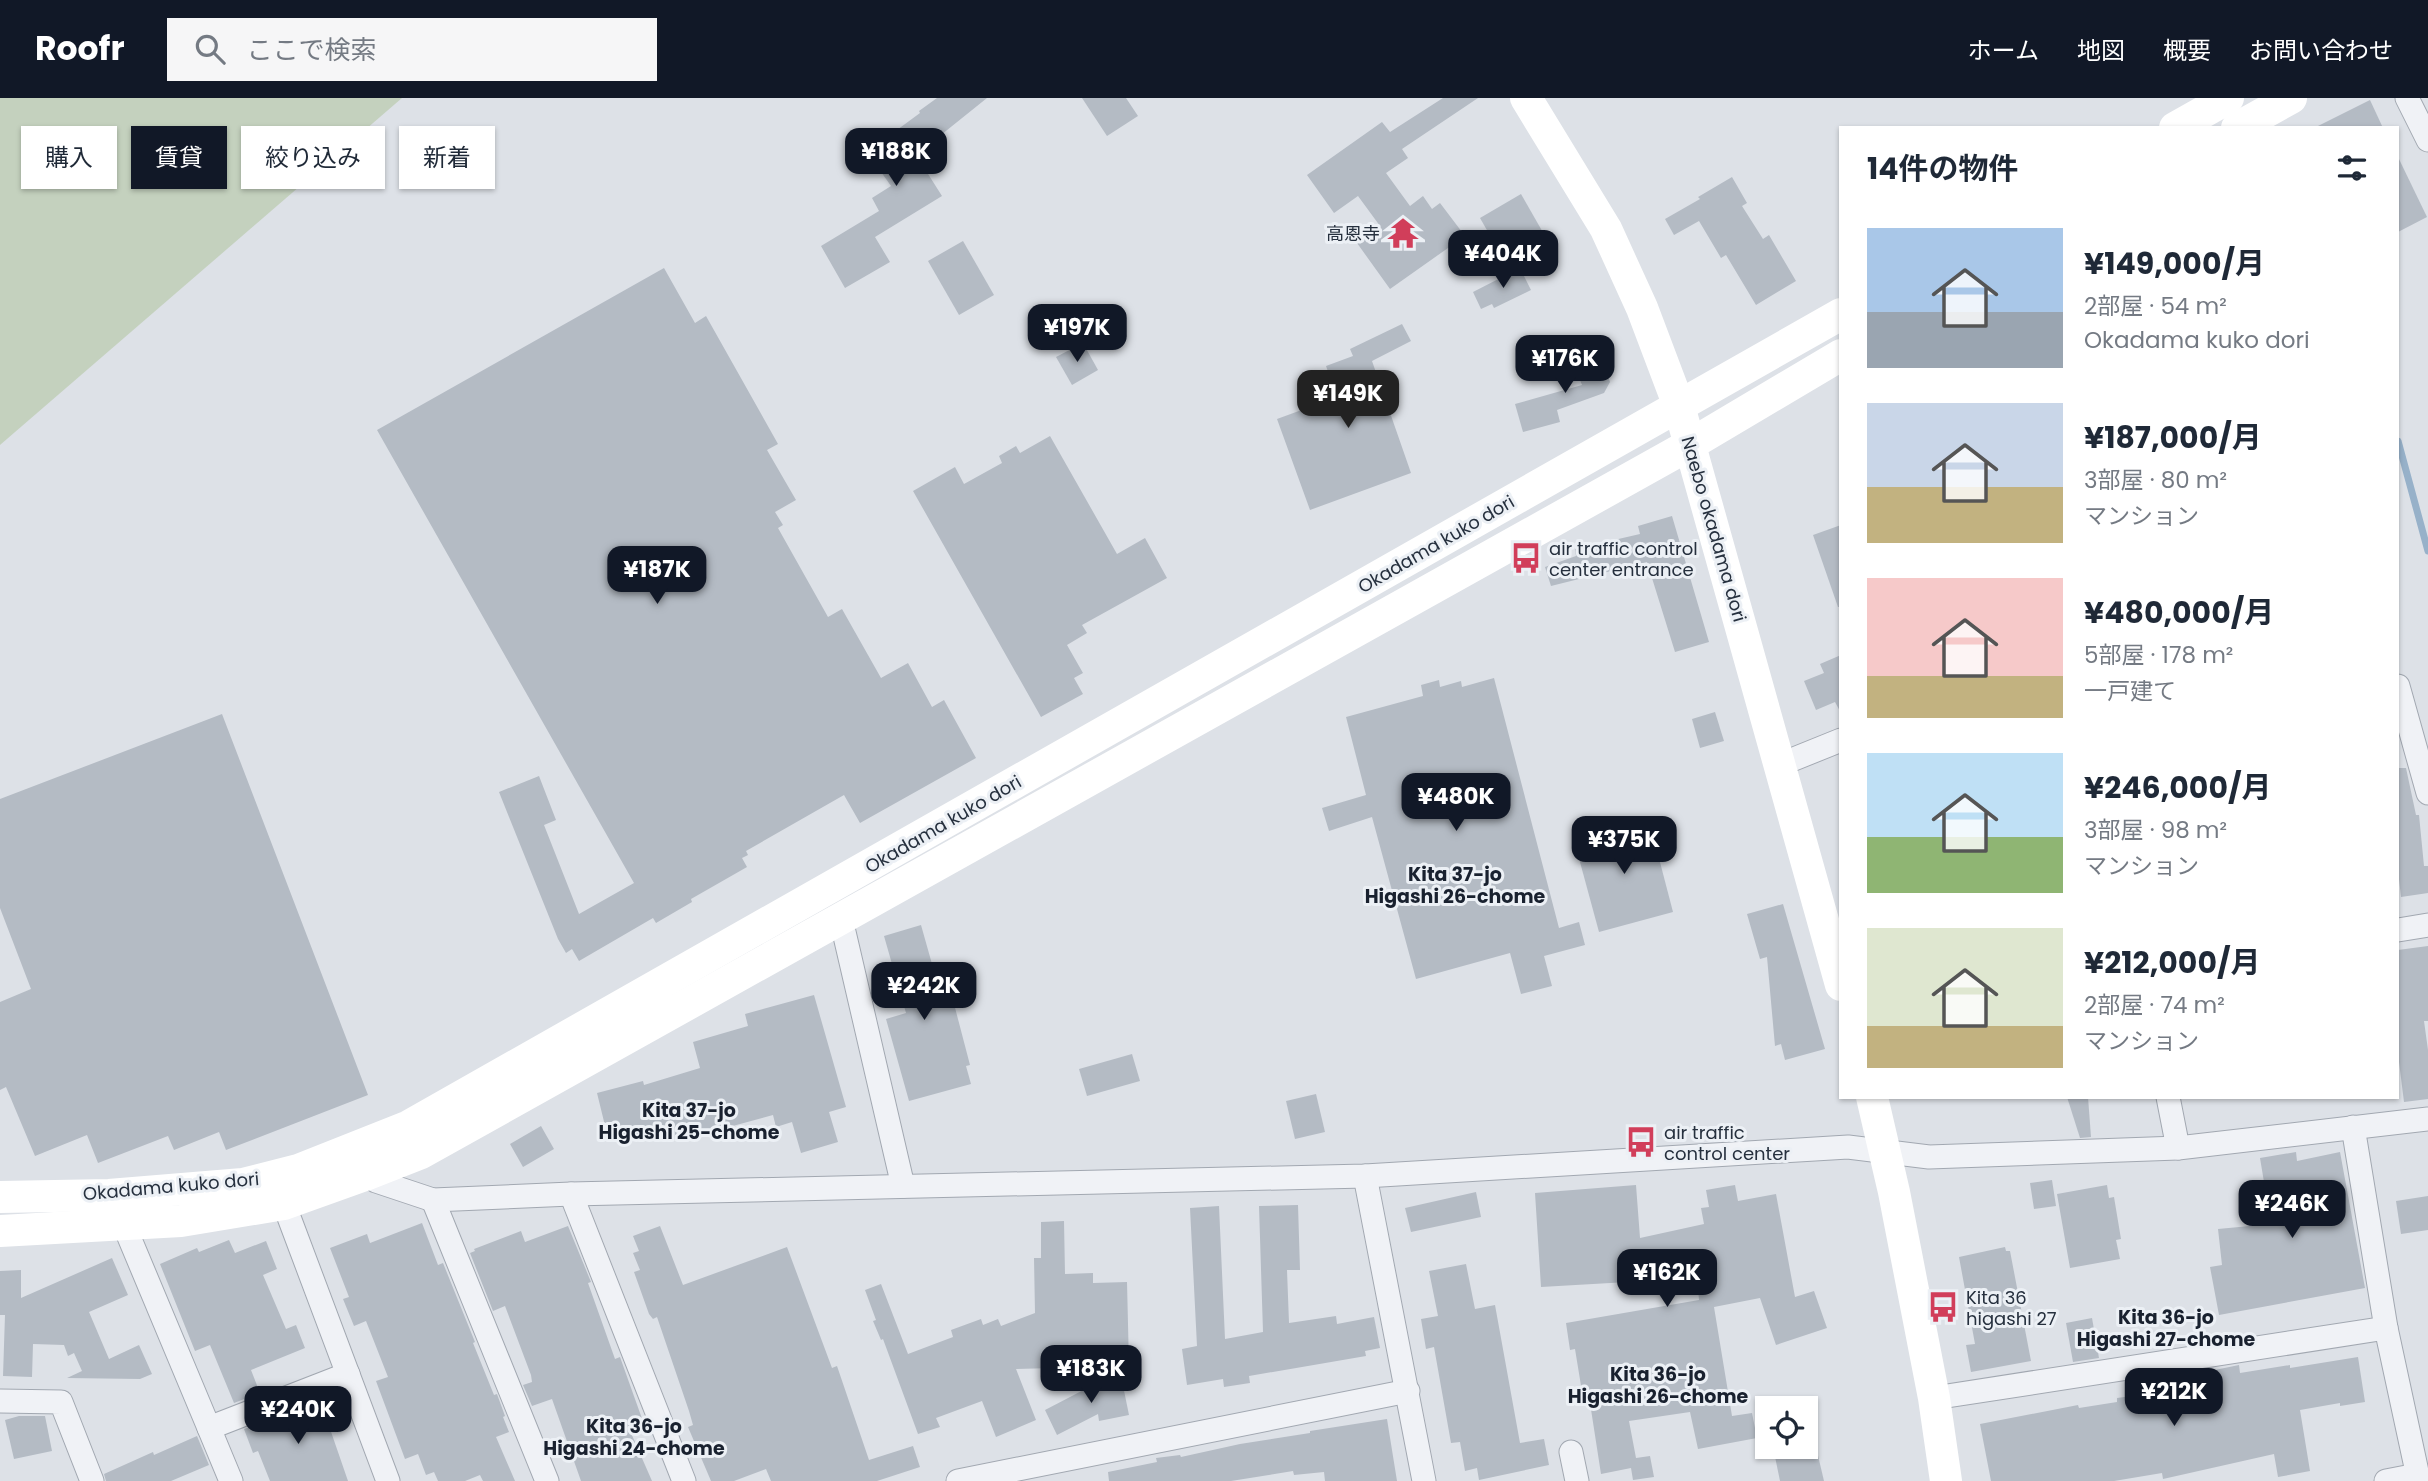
<!DOCTYPE html>
<html lang="ja">
<meta charset="utf-8">
<style>
:root{--surface:#fff;--page:#f6f6f7;--text:#1f2937;--muted:#747a83;--accent:#111827}
body{margin:0;font-family:Poppins,"Noto Sans JP",sans-serif;background:var(--page);color:var(--text);height:100vh;display:flex;flex-direction:column;font-size:26px;white-space:nowrap}
*{box-sizing:border-box;margin:0}
p{font-size:23px;color:var(--muted)}
.icon{flex:none;width:38px;height:38px;fill:none;stroke:currentColor;stroke-width:2;stroke-linecap:round;stroke-linejoin:round}
.map{position:relative;flex:1;overflow:hidden}
.details{position:absolute;left:1839px;top:28px;width:560px;height:973px;display:flex;flex-direction:column;background:var(--surface);border-radius:0px;box-shadow:0 2px 5px #0004}
.details>*{flex:none}
.banner{position:absolute;left:21px;top:28px;width:665px;height:63px;display:flex;gap:14px}
.tools{position:absolute;left:1755px;top:1298px;display:grid;gap:14px}
.tools a{display:grid;place-items:center;width:63px;height:63px;border-radius:0px;background:var(--surface);box-shadow:0 2px 5px #0004;font-size:35px}
.price{position:absolute;translate:-50% -60px;padding:0 16px;border-radius:14px;background:var(--accent);color:#fff;font-size:23px;line-height:46px;filter:drop-shadow(0 2px 4px #0008)}
.price::after{content:'';position:absolute;left:50%;top:42px;width:21px;height:16px;margin-left:-10px;background:inherit;clip-path:polygon(0 0,100% 0,50% 100%)}
.price.current{background:#222;color:#fff}
ul{padding:0;list-style:none}
li{display:flex;align-items:center;gap:21px;height:175px;padding:0 28px}
li span{display:grid;place-items:center;flex:none;width:196px;height:140px;border-radius:0px;color:#555}
li>.icon{margin-inline-start:auto}
span .icon{width:84px;height:84px;fill:#fffc;stroke-width:1}
li b{font-size:30px}
h2{display:flex;justify-content:space-between;align-items:center;height:84px;padding:0 28px;font-size:30px}
.pill{padding:0 24px;border-radius:0px;background:var(--surface);box-shadow:0 2px 5px #0004;font-size:24px;line-height:63px}
.pill.current{background:var(--accent);color:#fff}
header{display:flex;align-items:center;gap:42px;box-sizing:border-box;height:98px;padding:0 35px;background:var(--accent);color:#fff}
header strong{font-size:33px}
nav{display:flex;gap:38px;margin-inline-start:auto;font-size:24px}
.search{width:490px;height:63px;background:var(--page);display:flex;align-items:center;gap:18px;box-sizing:border-box;padding:0 24px;border-radius:0px;color:var(--muted);font-size:26px}
.map>svg:first-child{display:block}
.green{fill:#c4d1be}
.lines{fill:none;stroke-linecap:round;stroke-linejoin:round}
.stream{stroke:#97b1c9;stroke-width:7}
.building{fill:#b4bbc4}
.street-casing{stroke:#a2a8b1;stroke-width:25}
.street{stroke:#f0f2f6;stroke-width:23}
.secondary{stroke:#fff;stroke-width:32}
.labels{text-anchor:middle;dominant-baseline:central;stroke-width:6;stroke-linejoin:round;paint-order:stroke}
.poi-label{font-size:18px;fill:#26303e;stroke:#ecf0f5;text-anchor:start}
.street-label{font-size:18px;fill:#26303e;stroke:#ecf0f5}
.neighbourhood-label{font-size:19px;font-weight:bold;fill:#19212f;stroke:#ecf0f5}
</style>
<header>
<strong>Roofr</strong>
<div class="search"><svg class="icon" aria-label="search" viewBox="0 0 24 24"><circle cx="10" cy="10" r="6"/><path d="M15 15l6 6"/></svg>ここで検索</div>
<nav><a>ホーム</a><a>地図</a><a>概要</a><a>お問い合わせ</a></nav>
</header>
<div class="map">
<svg width="2428" height="1383" viewBox="0 0 2428 1383">
<rect width="100%" height="100%" fill="#dde1e7"/>
<path class="green" d="M 0,0 L 402,0 L 0,347 Z"/>
<g class="lines">
<path class="stream" d="M 2398,343 L 2428,453"/>
</g>
<g class="building">
<path d="M 937,0 L 987,0 L 916,57 L 942,98 L 875,139 L 890,164 L 845,190 L 821,148 L 879,113 L 872,100 L 891,88 L 867,54 L 920,15 L 919,13 Z"/>
<path d="M 1082,0 L 1126,0 L 1138,18 L 1107,38 Z"/>
<path d="M 1443,0 L 1478,0 L 1402,51 L 1408,60 L 1386,75 L 1410,108 L 1423,98 L 1432,111 L 1440,105 L 1465,138 L 1390,191 L 1357,145 L 1380,128 L 1358,98 L 1334,115 L 1307,77 L 1382,24 L 1390,34 Z"/>
<path d="M 2370,2 L 2383,30 L 2314,30 Z"/>
<path d="M 2398,59 L 2427,119 L 2398,134 Z"/>
<path d="M 1732,79 L 1747,105 L 1742,108 L 1763,141 L 1769,137 L 1796,183 L 1756,207 L 1726,157 L 1721,160 L 1699,123 L 1674,137 L 1665,121 L 1700,101 L 1698,99 Z"/>
<path d="M 1521,96 L 1545,138 L 1504,162 L 1480,120 Z"/>
<path d="M 963,143 L 994,197 L 959,217 L 928,163 Z"/>
<path d="M 664,170 L 695,225 L 706,218 L 778,346 L 767,352 L 796,402 L 775,414 L 783,427 L 778,430 L 828,519 L 842,511 L 881,580 L 908,565 L 932,609 L 944,602 L 976,660 L 860,725 L 844,697 L 746,753 L 748,757 L 742,760 L 747,769 L 691,801 L 692,804 L 656,825 L 653,820 L 579,863 L 572,851 L 566,855 L 558,841 L 499,694 L 539,678 L 556,722 L 544,727 L 579,816 L 634,785 L 377,332 Z"/>
<path d="M 1520,170 L 1531,192 L 1494,210 L 1492,206 L 1481,211 L 1473,194 Z"/>
<path d="M 1402,226 L 1411,243 L 1372,263 L 1411,375 L 1310,412 L 1277,321 L 1337,299 L 1326,268 L 1353,258 L 1350,251 Z"/>
<path d="M 1083,245 L 1098,272 L 1072,287 L 1056,259 Z"/>
<path d="M 1599,254 L 1610,284 L 1604,295 L 1557,312 L 1560,324 L 1523,334 L 1515,306 L 1582,287 L 1573,264 Z"/>
<path d="M 1050,338 L 1117,456 L 1145,440 L 1167,480 L 1082,527 L 1087,535 L 1067,547 L 1083,575 L 1074,580 L 1083,596 L 1041,619 L 913,393 L 955,369 L 964,386 L 1002,365 L 999,358 L 1016,348 L 1020,355 Z"/>
<path d="M 1672,418 L 1709,544 L 1675,554 L 1647,464 L 1551,488 L 1545,469 L 1576,458 L 1575,451 L 1640,436 L 1638,428 Z"/>
<path d="M 1841,427 L 1841,509 L 1838,509 L 1813,437 Z"/>
<path d="M 1841,557 L 1841,615 L 1835,604 L 1816,612 L 1804,583 L 1824,575 L 1820,566 Z"/>
<path d="M 1494,580 L 1559,830 L 1579,824 L 1585,847 L 1544,858 L 1552,888 L 1521,896 L 1510,855 L 1416,881 L 1372,719 L 1329,733 L 1322,710 L 1366,697 L 1346,619 L 1423,598 L 1421,587 L 1439,582 L 1440,589 L 1461,583 L 1462,589 Z"/>
<path d="M 1715,614 L 1724,643 L 1700,650 L 1692,621 Z"/>
<path d="M 222,616 L 368,997 L 226,1052 L 219,1034 L 174,1052 L 168,1038 L 98,1065 L 87,1037 L 35,1058 L 6,989 L 0,992 L 0,904 L 31,891 L 0,810 L 0,701 Z"/>
<path d="M 2398,670 L 2406,670 L 2416,717 L 2419,717 L 2424,768 L 2428,768 L 2428,795 L 2401,799 L 2398,772 Z"/>
<path d="M 1649,722 L 1673,814 L 1599,834 L 1574,742 Z"/>
<path d="M 1783,806 L 1825,951 L 1785,962 L 1781,946 L 1775,948 L 1767,859 L 1760,861 L 1747,816 Z"/>
<path d="M 921,827 L 943,905 L 953,902 L 970,967 L 966,968 L 971,986 L 909,1003 L 886,921 L 906,915 L 884,838 Z"/>
<path d="M 2428,848 L 2428,923 L 2424,923 L 2428,952 L 2428,1001 L 2404,1004 L 2398,956 L 2398,852 Z"/>
<path d="M 814,897 L 846,1009 L 829,1014 L 838,1044 L 801,1055 L 792,1024 L 776,1029 L 773,1017 L 718,1032 L 717,1029 L 669,1043 L 665,1029 L 609,1044 L 597,995 L 643,983 L 644,987 L 700,970 L 693,944 L 748,928 L 745,916 Z"/>
<path d="M 1132,956 L 1140,983 L 1087,998 L 1079,971 Z"/>
<path d="M 1316,996 L 1325,1034 L 1295,1041 L 1286,1003 Z"/>
<path d="M 2067,999 L 2088,999 L 2091,1039 L 2080,1040 Z"/>
<path d="M 541,1028 L 554,1051 L 523,1069 L 510,1046 Z"/>
<path d="M 2296,1054 L 2297,1063 L 2340,1054 L 2365,1190 L 2219,1217 L 2210,1169 L 2222,1167 L 2218,1131 L 2271,1126 L 2260,1060 Z"/>
<path d="M 2052,1082 L 2056,1108 L 2034,1111 L 2030,1085 Z"/>
<path d="M 1636,1087 L 1640,1140 L 1704,1126 L 1701,1110 L 1709,1109 L 1706,1092 L 1735,1087 L 1738,1103 L 1776,1096 L 1795,1199 L 1814,1193 L 1827,1230 L 1776,1247 L 1760,1200 L 1714,1209 L 1732,1318 L 1752,1315 L 1757,1340 L 1698,1351 L 1690,1314 L 1629,1323 L 1636,1360 L 1650,1358 L 1654,1379 L 1633,1382 L 1631,1370 L 1601,1376 L 1590,1305 L 1584,1306 L 1575,1251 L 1570,1252 L 1566,1225 L 1699,1202 L 1697,1180 L 1541,1189 L 1535,1095 Z"/>
<path d="M 2107,1087 L 2109,1100 L 2114,1099 L 2121,1141 L 2116,1142 L 2120,1161 L 2070,1170 L 2057,1096 Z"/>
<path d="M 1476,1094 L 1481,1119 L 1411,1134 L 1405,1110 Z"/>
<path d="M 2428,1098 L 2428,1132 L 2401,1136 L 2396,1103 Z"/>
<path d="M 1298,1107 L 1300,1172 L 1287,1172 L 1289,1225 L 1336,1218 L 1337,1226 L 1374,1219 L 1380,1250 L 1365,1253 L 1366,1258 L 1249,1278 L 1250,1285 L 1224,1289 L 1223,1281 L 1187,1287 L 1182,1251 L 1197,1248 L 1190,1110 L 1219,1108 L 1225,1241 L 1263,1234 L 1259,1108 Z"/>
<path d="M 1064,1123 L 1065,1176 L 1093,1175 L 1093,1185 L 1127,1184 L 1129,1268 L 1016,1271 L 1036,1322 L 996,1339 L 982,1303 L 936,1320 L 940,1329 L 918,1336 L 883,1241 L 881,1242 L 873,1223 L 876,1222 L 865,1192 L 881,1186 L 908,1256 L 953,1239 L 951,1232 L 981,1221 L 983,1227 L 998,1221 L 1001,1228 L 1035,1215 L 1034,1160 L 1041,1160 L 1041,1124 Z"/>
<path d="M 422,1125 L 438,1167 L 443,1165 L 475,1244 L 473,1245 L 494,1297 L 497,1296 L 505,1318 L 503,1319 L 509,1334 L 496,1339 L 515,1383 L 483,1383 L 480,1377 L 465,1383 L 438,1383 L 434,1374 L 426,1377 L 418,1356 L 405,1361 L 376,1283 L 388,1279 L 366,1223 L 354,1228 L 343,1201 L 349,1199 L 330,1150 L 367,1136 L 370,1145 Z"/>
<path d="M 568,1128 L 591,1184 L 588,1185 L 615,1261 L 620,1259 L 645,1329 L 631,1335 L 652,1383 L 581,1383 L 552,1301 L 532,1308 L 523,1287 L 532,1284 L 531,1277 L 505,1208 L 493,1213 L 470,1155 L 475,1153 L 474,1151 L 521,1133 L 525,1144 Z"/>
<path d="M 660,1128 L 683,1187 L 787,1149 L 832,1270 L 837,1268 L 869,1362 L 913,1348 L 920,1369 L 877,1383 L 771,1383 L 766,1371 L 734,1383 L 711,1383 L 688,1329 L 693,1327 L 689,1313 L 657,1219 L 653,1221 L 649,1216 L 634,1174 L 640,1172 L 633,1155 L 639,1153 L 633,1138 Z"/>
<path d="M 229,1142 L 235,1155 L 266,1143 L 277,1171 L 263,1177 L 286,1231 L 296,1227 L 305,1250 L 251,1272 L 260,1295 L 234,1305 L 210,1247 L 195,1253 L 160,1166 L 197,1150 L 199,1154 Z"/>
<path d="M 2005,1149 L 2006,1153 L 2010,1153 L 2031,1263 L 1971,1274 L 1966,1247 L 1975,1246 L 1959,1159 Z"/>
<path d="M 112,1160 L 128,1197 L 89,1214 L 109,1261 L 139,1247 L 152,1276 L 140,1281 L 67,1280 L 82,1273 L 74,1255 L 68,1258 L 64,1247 L 33,1246 L 32,1279 L 3,1278 L 5,1217 L 0,1217 L 0,1173 L 21,1172 L 21,1200 Z"/>
<path d="M 1466,1166 L 1475,1211 L 1495,1207 L 1520,1345 L 1544,1341 L 1549,1367 L 1479,1382 L 1477,1370 L 1465,1373 L 1460,1344 L 1451,1345 L 1434,1249 L 1426,1251 L 1421,1221 L 1438,1218 L 1429,1173 Z"/>
<path d="M 2092,1220 L 2099,1260 L 2073,1264 L 2066,1225 Z"/>
<path d="M 2358,1259 L 2365,1304 L 2340,1308 L 2340,1305 L 2300,1312 L 2310,1373 L 2278,1379 L 2274,1356 L 2163,1381 L 2162,1375 L 2114,1383 L 1991,1383 L 1980,1326 L 2078,1307 L 2079,1310 L 2117,1304 L 2117,1300 L 2139,1297 L 2139,1300 L 2195,1291 L 2194,1284 L 2207,1282 L 2205,1274 L 2239,1267 L 2240,1275 L 2290,1267 L 2290,1270 Z"/>
<path d="M 1120,1273 L 1129,1317 L 1099,1323 L 1098,1316 L 1057,1337 L 1045,1312 Z"/>
<path d="M 324,1301 L 333,1323 L 328,1325 L 348,1383 L 270,1383 L 258,1353 L 253,1355 L 244,1331 Z"/>
<path d="M 19,1318 L 45,1318 L 52,1353 L 14,1361 L 5,1322 Z"/>
<path d="M 1387,1321 L 1397,1383 L 1325,1383 L 1324,1374 L 1294,1377 L 1293,1373 L 1231,1383 L 1109,1383 L 1108,1374 L 1157,1364 L 1156,1360 L 1180,1357 L 1181,1359 L 1240,1346 L 1310,1335 L 1310,1333 Z"/>
<path d="M 197,1338 L 209,1367 L 171,1383 L 106,1383 L 104,1376 L 153,1354 L 154,1357 Z"/>
<path d="M 1773,1349 L 1816,1349 L 1824,1383 L 1780,1383 Z"/>
</g>
<g class="lines">
<defs>
<g id="street">
<path d="M 2407,0 L 2428,42"/>
<path d="M 2398,588 L 2428,695"/>
<path d="M 1779,667 L 1841,642"/>
<path d="M 841,821 L 903,1088"/>
<path d="M 2398,832 L 2428,827"/>
<path d="M 2168,999 L 2178,1050"/>
<path d="M 2353,1029 L 2386,1230 L 2419,1383"/>
<path d="M 359,1071 L 376,1083 L 433,1102 L 571,1096 L 1365,1078 L 1848,1049 L 1929,1059 L 2178,1050 L 2428,1021"/>
<path d="M 1365,1078 L 1424,1383"/>
<path d="M 275,1094 L 284,1106 L 388,1383"/>
<path d="M 571,1096 L 684,1383"/>
<path d="M 433,1102 L 547,1383"/>
<path d="M 119,1115 L 209,1330 L 348,1276"/>
<path d="M 1934,1300 L 2386,1230"/>
<path d="M 0,1303 L 61,1304 L 92,1383"/>
<path d="M 209,1330 L 231,1383"/>
<path d="M 1571,1354 L 1577,1383"/>
<path d="M 958,1383 L 1408,1293"/>
<path d="M 2386,1383 L 2417,1377"/>
</g>
</defs>
<use href="#street" class="street-casing"/>
<use href="#street" class="street"/>
<g class="secondary">
<path d="M 1526,0 L 1606,131 L 1642,210 L 1679,308 L 1841,887"/>
<path d="M 2175,30 L 2228,0"/>
<path d="M 2237,30 L 2291,0"/>
<path d="M 1872,999 L 1894,1094 L 1934,1300 L 1946,1383"/>
<path d="M 0,1099 L 109,1097 L 243,1086 L 298,1072 L 409,1028 L 1841,216"/>
<path d="M 0,1133 L 181,1123 L 284,1106 L 365,1077 L 421,1055 L 1691,346 L 1841,257"/>
</g>
</g>
<defs>
<symbol id="temple-bare" viewBox="-9 -9 18 18"><path d="M0-6L5-2H3V0L6.5 2.5H4V6H1.5V3h-3V6H-4V2.5H-6.5L-3 0V-2H-5Z" fill="#d13e5a" stroke="#ecf0f5" stroke-width="2.5" paint-order="stroke"/></symbol>
<symbol id="bus-bare" viewBox="-9 -9 18 18"><path d="M-5-6H5V4H4V6H2V4H-2V6H-4V4H-5ZM-3.5-4V0h7V-4ZM-3.5 1.2v1.5H-2V1.2ZM2 1.2v1.5H3.5V1.2Z" fill="#d13e5a" stroke="#ecf0f5" stroke-width="2.5" paint-order="stroke"/></symbol>
</defs>
<g fill-rule="evenodd">
<use href="#temple-bare" x="1381" y="113" width="44" height="44"/>
<use href="#bus-bare" x="1504" y="438" width="44" height="44"/>
<use href="#bus-bare" x="1619" y="1022" width="44" height="44"/>
<use href="#bus-bare" x="1921" y="1187" width="44" height="44"/>
</g>
<g class="labels">
<g class="poi-label">
<text x="1380" y="135" text-anchor="end">高恩寺</text>
<text x="1549" y="450">air traffic control<tspan x="1549" dy="21">center entrance</tspan></text>
<text x="1664" y="1034">air traffic<tspan x="1664" dy="21">control center</tspan></text>
<text x="1966" y="1199">Kita 36<tspan x="1966" dy="21">higashi 27</tspan></text>
</g>
<g class="street-label">
<text transform="translate(1714 431) rotate(74)">Naebo okadama dori</text>
<text transform="translate(1436 446) rotate(-30)">Okadama kuko dori</text>
<text transform="translate(943 726) rotate(-30)">Okadama kuko dori</text>
<text transform="translate(171 1088) rotate(-5)">Okadama kuko dori</text>
</g>
<g class="neighbourhood-label">
<text x="1455" y="776">Kita 37-jo<tspan x="1455" dy="22">Higashi 26-chome</tspan></text>
<text x="689" y="1012">Kita 37-jo<tspan x="689" dy="22">Higashi 25-chome</tspan></text>
<text x="2166" y="1219">Kita 36-jo<tspan x="2166" dy="22">Higashi 27-chome</tspan></text>
<text x="1658" y="1276">Kita 36-jo<tspan x="1658" dy="22">Higashi 26-chome</tspan></text>
<text x="634" y="1328">Kita 36-jo<tspan x="634" dy="22">Higashi 24-chome</tspan></text>
</g>
</g>
</svg>
<div class="tools">
<a><svg class="icon" aria-label="locate" viewBox="0 0 24 24"><circle cx="12" cy="12" r="6"/><path d="M12 2v4M12 18v4M2 12h4M18 12h4"/></svg></a>
</div>
<b class="price" style="left:896px;top:90px">¥188K</b>
<b class="price" style="left:1503px;top:192px">¥404K</b>
<b class="price" style="left:1077px;top:266px">¥197K</b>
<b class="price" style="left:1565px;top:297px">¥176K</b>
<b class="price current" style="left:1348px;top:332px">¥149K</b>
<b class="price" style="left:657px;top:508px">¥187K</b>
<b class="price" style="left:1456px;top:735px">¥480K</b>
<b class="price" style="left:1624px;top:778px">¥375K</b>
<b class="price" style="left:924px;top:924px">¥242K</b>
<b class="price" style="left:2292px;top:1142px">¥246K</b>
<b class="price" style="left:1667px;top:1211px">¥162K</b>
<b class="price" style="left:1091px;top:1307px">¥183K</b>
<b class="price" style="left:2174px;top:1330px">¥212K</b>
<b class="price" style="left:298px;top:1348px">¥240K</b>
<div class="banner">
<a class="pill">購入</a>
<a class="pill current">賃貸</a>
<a class="pill">絞り込み</a>
<a class="pill">新着</a>
</div>
<section class="details">
<h2>14件の物件<svg class="icon" aria-label="filters" viewBox="0 0 24 24"><path d="M4 7h16M4 17h16"/><circle cx="9" cy="7" r="2"/><circle cx="15" cy="17" r="2"/></svg></h2>
<ul>
<li><span style="background:linear-gradient(#a9c7e8 60%,#9aa5b1 0)"><svg class="icon" aria-label="home" viewBox="0 0 24 24"><path d="M3 11l9-7 9 7M6 9v11h12V9"/></svg></span><div><b>¥149,000/月</b><p>2部屋 · 54 m²</p><p>Okadama kuko dori</p></div></li>
<li><span style="background:linear-gradient(#c9d6e8 60%,#c2b280 0)"><svg class="icon" aria-label="home" viewBox="0 0 24 24"><path d="M3 11l9-7 9 7M6 9v11h12V9"/></svg></span><div><b>¥187,000/月</b><p>3部屋 · 80 m²</p><p>マンション</p></div></li>
<li><span style="background:linear-gradient(#f6c9c9 70%,#c2b280 0)"><svg class="icon" aria-label="home" viewBox="0 0 24 24"><path d="M3 11l9-7 9 7M6 9v11h12V9"/></svg></span><div><b>¥480,000/月</b><p>5部屋 · 178 m²</p><p>一戸建て</p></div></li>
<li><span style="background:linear-gradient(#bfe0f5 60%,#8fb573 0)"><svg class="icon" aria-label="home" viewBox="0 0 24 24"><path d="M3 11l9-7 9 7M6 9v11h12V9"/></svg></span><div><b>¥246,000/月</b><p>3部屋 · 98 m²</p><p>マンション</p></div></li>
<li><span style="background:linear-gradient(#dfe7d0 70%,#c2b280 0)"><svg class="icon" aria-label="home" viewBox="0 0 24 24"><path d="M3 11l9-7 9 7M6 9v11h12V9"/></svg></span><div><b>¥212,000/月</b><p>2部屋 · 74 m²</p><p>マンション</p></div></li>
</ul>
</section>
</div>
